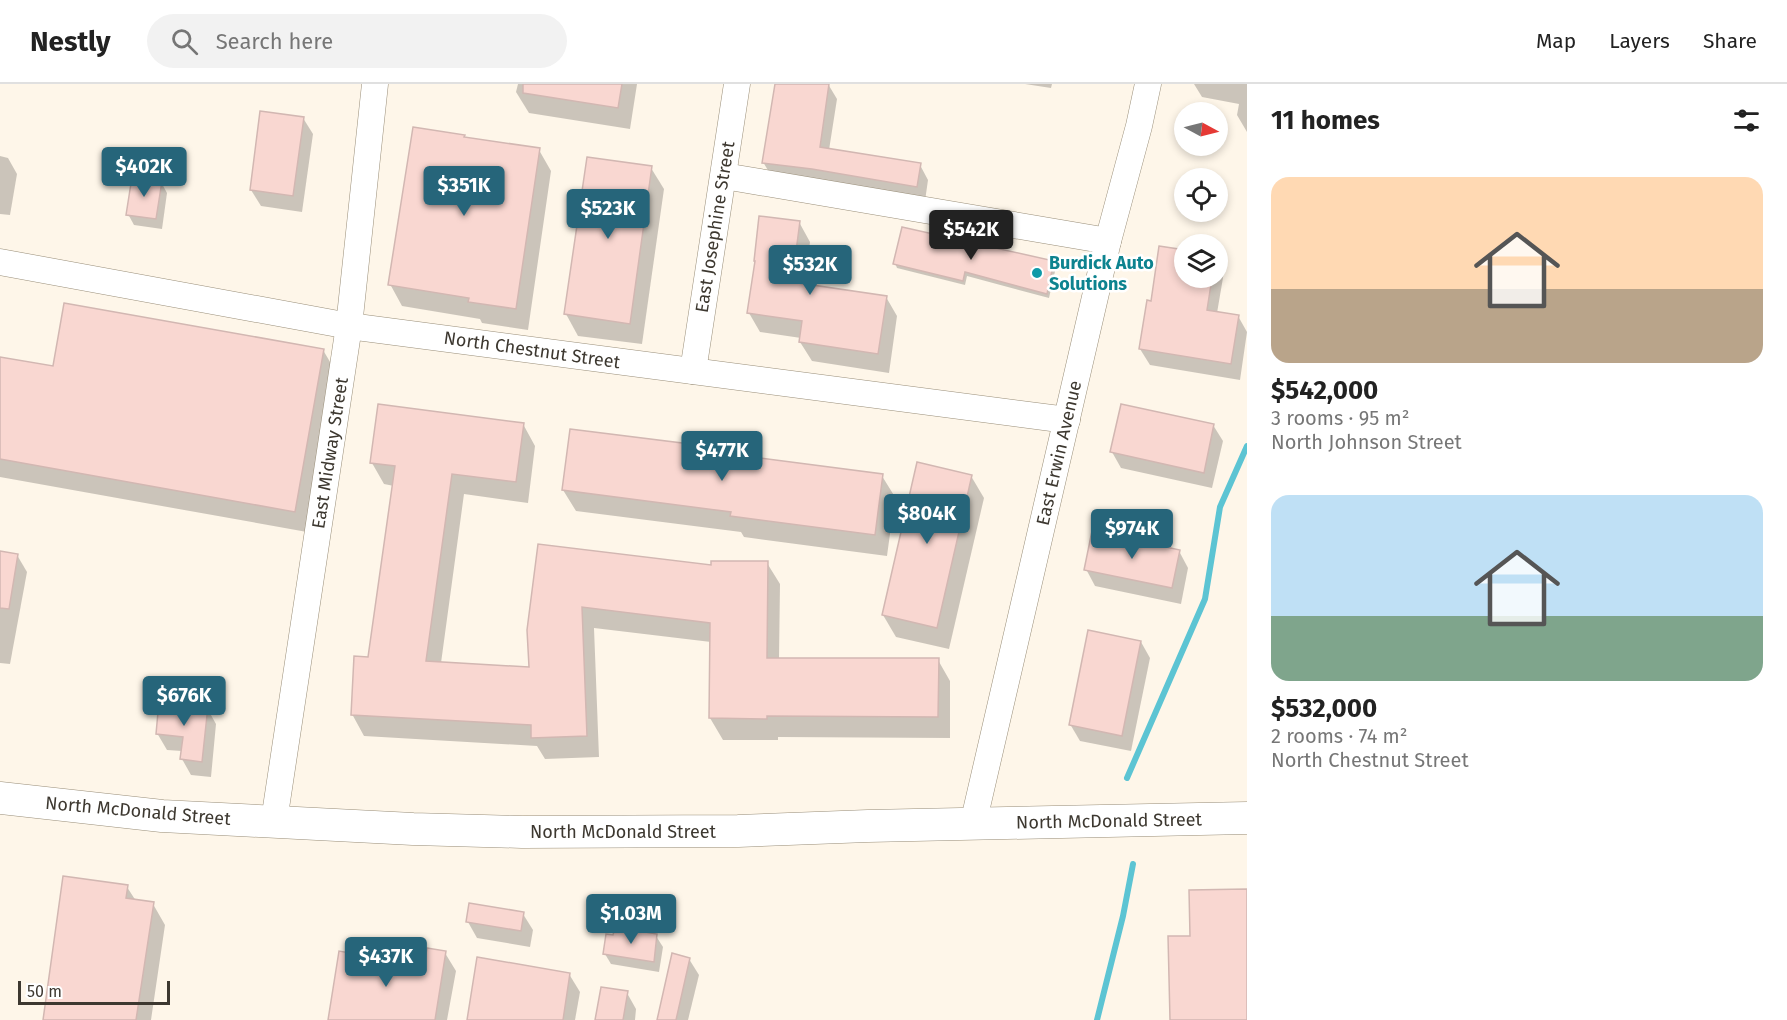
<!DOCTYPE html>
<meta charset="utf-8">
<style>
:root{--surface:#fff;--page:#f2f2f2;--text:#222;--muted:#767676;--line:#e0e0e0;--accent:#26657a}
body{margin:0;font-family:"Fira Sans",sans-serif;background:var(--page);color:var(--text);height:100vh;display:flex;flex-direction:column;font-size:22px;white-space:nowrap}
*{box-sizing:border-box;margin:0}
p{font-size:20px;color:var(--muted)}
.icon{flex:none;width:33px;height:33px;fill:none;stroke:currentColor;stroke-width:2;stroke-linecap:round;stroke-linejoin:round}
.map{position:relative;flex:1;overflow:hidden}
.drawer{display:flex;flex-direction:column;background:var(--surface);width:540px}
.drawer>*{flex:none}
.needle{width:39px;rotate:97deg}
.buttons{position:absolute;left:1174px;top:18px;display:grid;gap:12px}
.buttons a{display:grid;place-items:center;width:54px;height:54px;border-radius:50%;background:var(--surface);box-shadow:0 3px 9px #0003;font-size:30px}
.scale{position:absolute;left:18px;bottom:15px;width:152px;box-sizing:border-box;padding-left:6px;border:3px solid #3d3830;border-top:0;font-size:16px;line-height:21px;white-space:nowrap;color:#3d3830;-webkit-text-stroke:4px #fff;paint-order:stroke}
.price{position:absolute;translate:-50% -51px;padding:0 14px;border-radius:6px;background:var(--accent);color:#fff;font-size:20px;line-height:39px;filter:drop-shadow(0 2px 3px #0008)}
.price::after{content:'';position:absolute;left:50%;top:36px;width:18px;height:14px;margin-left:-9px;background:inherit;clip-path:polygon(0 0,100% 0,50% 100%)}
.price.current{background:#222;color:#fff}
ul{padding:0;list-style:none}
li{display:grid;align-content:center;gap:12px;height:318px;padding:0 24px}
li span{display:grid;place-items:center;height:186px;border-radius:18px;color:#555}
li>.icon{margin-inline-start:auto}
span .icon{width:108px;height:108px;fill:#fffc;stroke-width:1}
li b{font-size:26px}
h2{display:flex;justify-content:space-between;align-items:center;height:72px;padding:0 24px;font-size:26px}
header{display:flex;align-items:center;gap:36px;box-sizing:border-box;height:84px;padding:0 30px;background:var(--surface);border-bottom:2px solid var(--line)}
header strong{font-size:28px}
nav{display:flex;gap:33px;margin-inline-start:auto;font-size:21px}
.search{width:420px;height:54px;background:var(--page);display:flex;align-items:center;gap:15px;box-sizing:border-box;padding:0 21px;border-radius:33px;color:var(--muted);font-size:22px}
main{display:flex;flex:1;min-height:0}
.map>svg:first-child{display:block}
.shadow{fill:#0003}
.lines{fill:none;stroke-linecap:round;stroke-linejoin:round}
.stream{stroke:#5cc4d3;stroke-width:6}
.building{fill:#f9d7d1;stroke:#d2b7b2;stroke-width:1.5}
.minor-casing{stroke:#998e79;stroke-width:27}
.major-casing{stroke:#998e79;stroke-width:33}
.minor{stroke:#fff;stroke-width:26}
.major{stroke:#fff;stroke-width:32}
.culture-dot{fill:#0f9aa8;stroke:#fff;stroke-width:2}
.labels{text-anchor:middle;dominant-baseline:central;stroke-width:5;stroke-linejoin:round;paint-order:stroke}
.street-label{font-size:18px;fill:#3d3830;stroke:#fff}
.culture-label{font-size:18px;font-weight:bold;fill:#0d838f;stroke:#fff;text-anchor:start}
</style>
<header>
<strong>Nestly</strong>
<div class="search"><svg class="icon" aria-label="search" viewBox="0 0 24 24"><circle cx="10" cy="10" r="6"/><path d="M15 15l6 6"/></svg>Search here</div>
<nav><a>Map</a><a>Layers</a><a>Share</a></nav>
</header>
<main>
<div class="map">
<svg width="1247" height="936" viewBox="0 0 1247 936">
<rect width="100%" height="100%" fill="#fef6e9"/>
<g class="shadow">
<path d="M 518,0 L 637,0 L 630,45 L 529,29 L 516,8 Z"/>
<path d="M 776,0 L 828,0 L 837,15 L 829,66 L 920,81 L 928,96 L 925,117 L 772,93 L 763,78 Z"/>
<path d="M 1025,0 L 1052,0 L 1051,4 Z"/>
<path d="M 1194,0 L 1247,0 L 1247,48 L 1237,31 L 1239,20 L 1202,13 Z"/>
<path d="M 303,34 L 313,50 L 302,128 L 261,122 L 251,106 Z"/>
<path d="M 464,52 L 465,55 L 539,66 L 551,87 L 528,246 L 482,239 L 480,235 L 402,222 L 390,200 Z"/>
<path d="M 0,72 L 8,74 L 17,90 L 10,131 L 0,130 Z"/>
<path d="M 651,84 L 664,105 L 642,260 L 578,252 L 566,230 Z"/>
<path d="M 161,98 L 167,109 L 162,145 L 134,141 L 128,130 Z"/>
<path d="M 799,138 L 810,158 L 804,201 L 886,213 L 897,232 L 889,289 L 812,277 L 800,258 L 801,254 L 760,248 L 749,229 Z"/>
<path d="M 1185,167 L 1185,194 L 1218,194 L 1218,179 L 1224,188 L 1217,229 L 1238,232 L 1247,248 L 1240,296 L 1150,281 L 1140,265 L 1152,218 Z"/>
<path d="M 895,179 L 1053,179 L 1056,183 L 1049,214 L 967,192 L 965,201 L 897,184 Z"/>
<path d="M 323,266 L 336,288 L 307,448 L 0,393 L 0,275 L 54,284 Z"/>
<path d="M 523,340 L 535,362 L 528,419 L 464,410 L 441,579 L 530,584 L 539,461 L 712,482 L 767,479 L 780,500 L 779,575 L 938,576 L 950,597 L 950,654 L 778,653 L 778,656 L 723,656 L 710,634 L 711,558 L 594,544 L 599,673 L 545,675 L 537,662 L 364,652 L 352,630 L 370,575 L 394,402 L 384,400 L 372,379 Z"/>
<path d="M 1213,341 L 1223,357 L 1212,404 L 1121,384 L 1112,368 Z"/>
<path d="M 713,365 L 715,369 L 882,392 L 895,413 L 887,472 L 744,453 L 741,448 L 576,427 L 563,406 Z"/>
<path d="M 971,392 L 984,414 L 949,565 L 896,553 L 883,531 Z"/>
<path d="M 1179,467 L 1188,484 L 1181,520 L 1095,502 L 1086,485 Z"/>
<path d="M 0,468 L 17,471 L 27,488 L 10,580 L 0,579 Z"/>
<path d="M 1141,558 L 1150,574 L 1131,667 L 1080,657 L 1070,640 Z"/>
<path d="M 207,624 L 216,640 L 211,693 L 191,691 L 182,675 L 182,667 L 167,666 L 157,649 Z"/>
<path d="M 127,803 L 136,817 L 153,820 L 165,841 L 151,936 L 44,936 Z"/>
<path d="M 523,830 L 533,846 L 530,863 L 477,854 L 468,838 Z"/>
<path d="M 656,852 L 663,863 L 659,888 L 611,880 L 605,870 Z"/>
<path d="M 445,869 L 456,887 L 447,936 L 329,936 L 425,884 Z"/>
<path d="M 689,875 L 699,891 L 688,936 L 658,936 Z"/>
<path d="M 569,890 L 580,908 L 575,936 L 468,936 Z"/>
<path d="M 627,909 L 636,925 L 635,936 L 597,936 Z"/>
</g>
<g class="lines">
<g class="stream">
<path d="M 1127,694 L 1205,515 L 1220,423 L 1247,362"/>
<path d="M 1097,936 L 1123,832 L 1133,780"/>
</g>
</g>
<g class="building">
<path d="M 523,0 L 622,0 L 618,24 L 523,9 Z"/>
<path d="M 775,0 L 829,0 L 820,63 L 921,79 L 917,103 L 812,85 L 762,79 Z"/>
<path d="M 260,27 L 304,33 L 293,112 L 250,106 Z"/>
<path d="M 413,43 L 465,51 L 464,53 L 540,64 L 516,225 L 468,218 L 469,214 L 388,201 Z"/>
<path d="M 587,73 L 652,82 L 630,240 L 564,230 Z"/>
<path d="M 132,93 L 162,97 L 156,135 L 126,131 Z"/>
<path d="M 759,132 L 800,137 L 792,198 L 887,212 L 878,270 L 799,258 L 802,237 L 747,229 L 755,177 L 754,177 Z"/>
<path d="M 902,143 L 1054,177 L 1047,210 L 965,188 L 963,197 L 893,180 Z"/>
<path d="M 1159,162 L 1185,166 L 1185,194 L 1212,194 L 1207,226 L 1239,231 L 1231,280 L 1139,265 L 1147,216 L 1151,217 Z"/>
<path d="M 64,219 L 324,265 L 295,428 L 0,375 L 0,273 L 53,282 Z"/>
<path d="M 378,320 L 524,339 L 516,398 L 452,390 L 426,577 L 529,583 L 527,546 L 538,460 L 711,481 L 711,477 L 768,477 L 767,574 L 939,574 L 938,633 L 767,632 L 767,635 L 709,634 L 710,539 L 582,523 L 587,652 L 531,654 L 531,641 L 351,631 L 354,572 L 368,573 L 395,382 L 370,379 Z"/>
<path d="M 1121,320 L 1214,340 L 1204,389 L 1110,368 Z"/>
<path d="M 570,345 L 714,363 L 713,368 L 883,390 L 875,451 L 730,432 L 731,428 L 562,406 Z"/>
<path d="M 917,378 L 972,391 L 937,544 L 882,531 Z"/>
<path d="M 1092,447 L 1180,466 L 1172,504 L 1084,486 Z"/>
<path d="M 0,467 L 18,470 L 9,525 L 0,524 Z"/>
<path d="M 1088,546 L 1141,557 L 1122,652 L 1069,641 Z"/>
<path d="M 159,617 L 208,622 L 202,678 L 180,675 L 183,653 L 156,650 Z"/>
<path d="M 63,792 L 128,801 L 126,814 L 154,818 L 136,936 L 43,936 Z"/>
<path d="M 1247,805 L 1247,936 L 1170,936 L 1168,852 L 1190,852 L 1189,806 Z"/>
<path d="M 469,819 L 524,828 L 521,847 L 466,838 Z"/>
<path d="M 615,843 L 657,850 L 654,878 L 603,870 L 606,850 L 613,851 Z"/>
<path d="M 427,864 L 446,867 L 435,936 L 328,936 L 339,867 L 424,882 Z"/>
<path d="M 672,869 L 690,874 L 676,936 L 657,936 Z"/>
<path d="M 477,873 L 570,889 L 563,936 L 467,936 Z"/>
<path d="M 601,903 L 628,907 L 623,936 L 595,936 Z"/>
</g>
<g class="lines">
<defs>
<g id="minor">
<path d="M 724,92 L 1108,157"/>
<path d="M 0,178 L 349,242 L 1067,336"/>
<path d="M 693,287 L 737,0"/>
<path d="M 274,737 L 349,242 L 375,0"/>
<path d="M 973,740 L 1108,157 L 1139,42 L 1148,0"/>
</g>
<path id="major" d="M 0,714 L 162,732 L 413,745 L 522,748 L 738,747 L 868,742 L 1247,734"/>
</defs>
<use href="#minor" class="minor-casing"/>
<use href="#major" class="major-casing"/>
<use href="#minor" class="minor"/>
<use href="#major" class="major"/>
</g>
<circle class="culture-dot" cx="1037" cy="189" r="6"/>
<g class="labels">
<g class="street-label">
<text transform="translate(715 143) rotate(-81)">East Josephine Street</text>
<text transform="translate(532 266) rotate(8)">North Chestnut Street</text>
<text transform="translate(330 369) rotate(-81)">East Midway Street</text>
<text transform="translate(1059 369) rotate(-77)">East Erwin Avenue</text>
<text transform="translate(138 727) rotate(5)">North McDonald Street</text>
<text transform="translate(1109 737) rotate(-1)">North McDonald Street</text>
<text x="623" y="748">North McDonald Street</text>
</g>
<g class="culture-label">
<text x="1049" y="179">Burdick Auto<tspan x="1049" dy="21">Solutions</tspan></text>
</g>
</g>
</svg>
<div class="buttons">
<a><svg class="needle" viewBox="-14 -14 28 28"><path d="M0-13l5 13h-10z" fill="#e53935"/><path d="M0 13l5-13h-10z" fill="#767676"/></svg></a>
<a><svg class="icon" aria-label="locate" viewBox="0 0 24 24"><circle cx="12" cy="12" r="6"/><path d="M12 2v4M12 18v4M2 12h4M18 12h4"/></svg></a>
<a><svg class="icon" aria-label="layers" viewBox="0 0 24 24"><path d="M12 4l9 5-9 5-9-5zM3 14l9 5 9-5"/></svg></a>
</div>
<div class="scale">50 m</div>
<b class="price" style="left:144px;top:114px">$402K</b>
<b class="price" style="left:464px;top:133px">$351K</b>
<b class="price" style="left:608px;top:156px">$523K</b>
<b class="price current" style="left:971px;top:177px">$542K</b>
<b class="price" style="left:810px;top:212px">$532K</b>
<b class="price" style="left:722px;top:398px">$477K</b>
<b class="price" style="left:927px;top:461px">$804K</b>
<b class="price" style="left:1132px;top:476px">$974K</b>
<b class="price" style="left:184px;top:643px">$676K</b>
<b class="price" style="left:631px;top:861px">$1.03M</b>
<b class="price" style="left:386px;top:904px">$437K</b>
</div>
<section class="drawer">
<h2>11 homes<svg class="icon" aria-label="filters" viewBox="0 0 24 24"><path d="M4 7h16M4 17h16"/><circle cx="9" cy="7" r="2"/><circle cx="15" cy="17" r="2"/></svg></h2>
<ul>
<li><span style="background:linear-gradient(#ffd9b3 60%,#b9a48a 0)"><svg class="icon" aria-label="home" viewBox="0 0 24 24"><path d="M3 11l9-7 9 7M6 9v11h12V9"/></svg></span><div><b>$542,000</b><p>3 rooms · 95 m²</p><p>North Johnson Street</p></div></li>
<li><span style="background:linear-gradient(#bfe0f5 65%,#7fa58c 0)"><svg class="icon" aria-label="home" viewBox="0 0 24 24"><path d="M3 11l9-7 9 7M6 9v11h12V9"/></svg></span><div><b>$532,000</b><p>2 rooms · 74 m²</p><p>North Chestnut Street</p></div></li>
</ul>
</section>
</main>
